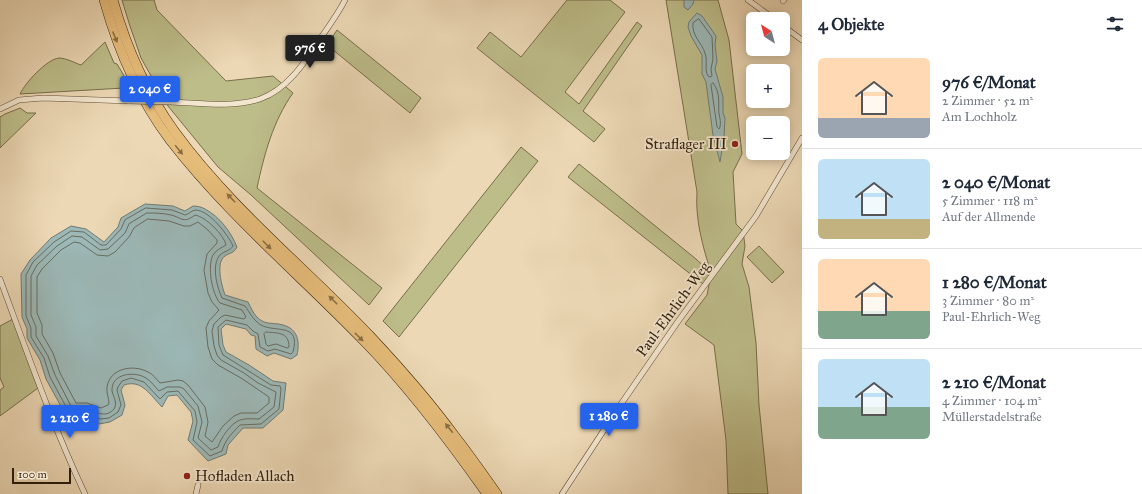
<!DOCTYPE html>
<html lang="de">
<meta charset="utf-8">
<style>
:root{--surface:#fff;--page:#f2f2f3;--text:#1f2937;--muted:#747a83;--line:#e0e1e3;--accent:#2563eb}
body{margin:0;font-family:"IM FELL Great Primer",serif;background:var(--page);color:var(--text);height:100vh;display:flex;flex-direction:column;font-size:15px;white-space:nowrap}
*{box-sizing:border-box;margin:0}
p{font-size:13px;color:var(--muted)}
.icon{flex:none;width:22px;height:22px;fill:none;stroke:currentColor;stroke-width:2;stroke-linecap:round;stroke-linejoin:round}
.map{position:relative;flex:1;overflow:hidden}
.sheet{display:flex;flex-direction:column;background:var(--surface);width:340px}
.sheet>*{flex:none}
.needle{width:26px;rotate:324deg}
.controls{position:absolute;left:746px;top:12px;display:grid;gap:8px}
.controls a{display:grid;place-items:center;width:44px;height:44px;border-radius:6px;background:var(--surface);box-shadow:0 2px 10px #0003;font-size:20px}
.scale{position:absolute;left:12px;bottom:10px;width:59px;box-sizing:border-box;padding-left:4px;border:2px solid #331f0a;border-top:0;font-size:11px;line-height:14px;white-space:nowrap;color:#331f0a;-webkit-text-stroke:3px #f3e6cf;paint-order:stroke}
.price{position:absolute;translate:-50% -34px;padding:0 9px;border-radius:4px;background:var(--accent);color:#fff;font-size:13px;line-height:26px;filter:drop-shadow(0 1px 2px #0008)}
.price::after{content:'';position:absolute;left:50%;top:24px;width:12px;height:9px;margin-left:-6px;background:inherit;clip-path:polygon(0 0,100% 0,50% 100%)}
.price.selected{background:#222;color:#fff}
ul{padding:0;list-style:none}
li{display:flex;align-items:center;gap:12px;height:100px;padding:0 16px}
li+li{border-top:1px solid var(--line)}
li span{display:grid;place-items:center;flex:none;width:112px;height:80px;border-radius:6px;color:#555}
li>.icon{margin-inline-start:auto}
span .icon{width:48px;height:48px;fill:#fffc;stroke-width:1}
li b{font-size:17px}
h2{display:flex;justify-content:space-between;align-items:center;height:48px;padding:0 16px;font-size:17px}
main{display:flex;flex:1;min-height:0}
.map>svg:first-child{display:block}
.green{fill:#bdbd8a;stroke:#786e4a}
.water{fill:#9cb8b7;stroke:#727b72}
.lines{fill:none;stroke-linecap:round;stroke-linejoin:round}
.shore{stroke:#686c60;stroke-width:1}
.street-casing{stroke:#614d35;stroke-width:6}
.highway-casing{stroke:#331f0a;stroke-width:10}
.street{stroke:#f3e6cf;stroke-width:5}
.highway{stroke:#e6bc7a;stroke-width:9}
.street-bridge-casing{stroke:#614d35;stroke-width:6;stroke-linecap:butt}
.street-bridge{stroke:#f3e6cf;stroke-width:5}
.oneway{fill:#8c6e42}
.poi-dot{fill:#8f2418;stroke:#f3e6cf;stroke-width:1.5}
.labels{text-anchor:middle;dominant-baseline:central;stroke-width:3.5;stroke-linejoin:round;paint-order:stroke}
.poi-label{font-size:15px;fill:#331f0a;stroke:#f3e6cf;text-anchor:end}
.street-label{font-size:15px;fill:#331f0a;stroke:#f3e6cf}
</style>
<main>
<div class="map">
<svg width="802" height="494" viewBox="0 0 802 494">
<rect width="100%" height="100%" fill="#ecd8b5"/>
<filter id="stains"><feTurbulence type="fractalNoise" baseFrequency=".005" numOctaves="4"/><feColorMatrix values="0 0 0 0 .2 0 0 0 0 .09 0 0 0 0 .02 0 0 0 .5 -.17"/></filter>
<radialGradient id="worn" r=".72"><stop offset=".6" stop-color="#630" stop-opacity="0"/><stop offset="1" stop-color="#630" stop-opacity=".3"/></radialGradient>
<g class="green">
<path d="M 122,0 L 154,0 L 157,10 L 226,81 L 273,76 L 293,93 C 273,121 264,155 257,188 L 382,288 L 369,305 L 251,195 L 218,167 L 168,106 L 141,58 L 129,23 Z"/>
<path d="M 567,0 L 610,0 L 625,12 L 565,92 L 579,104 L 637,22 L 642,26 L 583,111 L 605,129 L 594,142 L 477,48 L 490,32 L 521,57 Z"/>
<path d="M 666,0 L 718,0 L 729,40 L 742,154 L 733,172 L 736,224 L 743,231 L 745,246 L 742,264 L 749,287 L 756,343 L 759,405 L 768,494 L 728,494 L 726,440 L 714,345 L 685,324 L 707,295 L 711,275 L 703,284 L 568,177 L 579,164 L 696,259 L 711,273 C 703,247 695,220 697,192 Z"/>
<path d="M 337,30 L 421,98 L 410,113 L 327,45 Z"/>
<path d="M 105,42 L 114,63 L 117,64 L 129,84 L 124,88 L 20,94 C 25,83 47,59 59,58 C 66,58 75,63 81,65 Z"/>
<path d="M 20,108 L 27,113 L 36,113 L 0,148 L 0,117 L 5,114 Z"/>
<path d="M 521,147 L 538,161 L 399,337 L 383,321 Z"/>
<path d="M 759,246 L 784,272 L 772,283 L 747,257 Z"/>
<path d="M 13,319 L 38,388 L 0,416 L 0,390 L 4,387 L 0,378 L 0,326 Z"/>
</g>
<g class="water">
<path d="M 684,0 L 694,0 L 693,4 L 688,10 L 684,7 Z"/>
<path d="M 697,13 L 702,16 L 716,36 L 715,45 L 717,61 L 715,69 L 723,97 L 723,113 L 725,118 L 724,137 L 720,162 L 713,135 L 706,82 L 702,74 L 702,55 L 691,36 L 688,27 L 689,22 Z"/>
<path d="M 145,204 L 173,206 L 185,211 L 193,206 C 197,206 202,207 205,209 C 220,217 231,232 237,247 C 233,254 231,252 225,256 C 215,263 222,286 225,295 L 248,302 C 252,310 255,318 264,322 C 269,324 277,323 283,325 C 298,329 300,342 297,355 L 291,359 L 274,353 L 267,356 L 256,349 L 255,336 L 251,335 L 246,329 L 226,324 L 221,329 L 223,345 L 226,352 L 249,365 L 273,381 L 286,383 L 283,410 L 263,428 L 243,428 L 228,445 L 226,454 L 208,461 L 188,440 L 193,421 L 191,412 L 177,395 L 168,396 L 162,407 C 150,395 142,379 124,385 L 121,390 L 125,405 L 122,415 L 110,422 L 99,424 L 84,417 L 69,421 L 46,379 L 40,360 L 27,338 L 27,329 L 22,317 L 21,274 L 30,260 L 51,238 L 71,226 L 86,229 L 104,242 L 118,227 L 121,218 Z"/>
</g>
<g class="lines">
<g class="shore">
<path d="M 699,19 L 712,37 L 713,59 L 711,69 L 712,76 L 710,77 L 708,76 C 704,69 708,61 705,53 C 702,43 691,35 693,23 Z"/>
<path d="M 713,83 C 721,93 718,103 719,114 C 720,119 721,122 720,127 L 719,129 L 717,127 L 711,85 Z"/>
<path d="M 146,208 L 172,210 L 185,215 C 189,214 192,210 196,210 C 210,211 228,235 233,246 C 230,251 224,251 220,255 C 211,265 217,287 222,298 L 245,306 C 250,313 253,320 261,325 C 275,333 301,322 293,352 L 291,354 L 275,349 L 268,351 L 260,347 L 258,334 L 253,331 L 247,325 L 226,320 L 218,327 L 219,345 L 223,355 L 271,385 L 280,386 L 281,389 L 279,409 L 261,424 L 240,425 C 232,433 225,440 222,451 L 210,456 L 193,440 L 197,422 L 195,411 L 178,391 L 167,392 L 160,399 L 144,382 L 131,378 L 122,381 L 118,387 L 117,390 L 121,405 L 118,412 L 109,418 L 100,419 L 84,413 L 71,416 L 50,377 L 44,358 L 31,337 L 31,328 L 26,316 L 26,275 L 33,262 L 54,242 L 71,231 L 84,232 L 101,245 L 106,245 L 121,229 L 125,220 Z"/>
<path d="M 147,213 C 154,213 163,213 171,215 C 183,218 183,224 195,215 C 206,217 224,235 226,245 C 221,248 216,250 213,255 C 207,266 212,294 220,303 L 242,310 L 246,317 L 244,319 L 225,315 L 221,317 L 214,324 L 212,331 L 214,346 L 217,355 L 221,360 L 244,373 L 258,383 L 276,392 L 274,407 L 259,419 C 253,419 246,418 240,420 C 231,423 220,439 218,447 L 211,450 L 198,438 L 202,422 L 198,406 L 184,389 L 180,387 L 167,387 L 159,391 C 155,387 151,381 146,378 C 135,371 111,373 112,391 C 113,396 118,403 114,409 C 104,420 95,410 85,408 C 81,408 77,410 73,410 L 55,375 L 48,356 L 36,336 L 36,327 L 31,315 L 31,276 L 37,265 L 57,246 L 72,236 L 82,237 L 100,250 L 108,249 L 125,233 L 129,224 Z"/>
<path d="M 148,219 L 169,221 L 184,226 L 190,226 L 198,222 L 208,230 L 217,240 L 217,243 L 207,254 L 204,270 L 208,293 L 212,302 L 219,310 L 209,321 L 206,328 L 208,347 L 212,359 L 218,365 L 241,378 L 269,397 L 269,403 L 257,413 L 241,413 L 234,416 L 223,426 L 212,442 L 205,436 L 208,422 L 205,407 L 188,385 L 183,381 L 178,380 L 160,383 C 156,379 153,374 148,372 C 133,364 110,368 107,387 C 106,393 109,398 109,403 L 108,405 L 101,408 L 87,403 L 76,403 L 60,373 L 53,353 L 42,334 L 42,325 L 37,313 L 37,277 L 42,269 L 61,250 L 74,242 L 80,243 L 97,255 L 108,256 L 115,252 L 129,237 L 134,228 Z"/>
<path d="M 266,332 C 278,333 289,332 289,347 L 287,348 L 276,344 L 268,346 L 266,344 L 264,334 Z"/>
</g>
<defs>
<g id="street">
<path d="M 748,0 L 774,19"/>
<path d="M 783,1 L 784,0"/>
<path d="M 783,26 L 802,40"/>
<path d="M 172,102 C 200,103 233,108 260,99 C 288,89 305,62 320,39 C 329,26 338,14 345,0"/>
<path d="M 0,109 L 19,100 L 43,98 L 129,101"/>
<path d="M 0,279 C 27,352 52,424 85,494"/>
<path d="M 196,494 L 198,485"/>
<path d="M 562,494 L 619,407 L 679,320 L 756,216 L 802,138"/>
</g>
<g id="highway">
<path d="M 104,0 C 118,50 139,99 170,140 C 227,214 299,274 364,341 C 410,388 449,440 487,494"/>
<path d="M 113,0 C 126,46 146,92 175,132 C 231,209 307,269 372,338 C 401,369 429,401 454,435 C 469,454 483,474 497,494"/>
</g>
</defs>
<use href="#street" class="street-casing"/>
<use href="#highway" class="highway-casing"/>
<use href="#street" class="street"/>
<use href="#highway" class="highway"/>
<defs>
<path id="street-bridge" d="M 129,101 L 172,102"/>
</defs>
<use href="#street-bridge" class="street-bridge-casing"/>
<use href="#street-bridge" class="street-bridge"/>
</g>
<defs><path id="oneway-solid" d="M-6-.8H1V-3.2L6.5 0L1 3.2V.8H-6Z"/></defs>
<g class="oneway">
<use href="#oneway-solid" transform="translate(115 37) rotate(68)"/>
<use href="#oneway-solid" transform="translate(179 150) rotate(51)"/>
<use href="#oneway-solid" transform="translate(231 198) rotate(-134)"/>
<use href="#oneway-solid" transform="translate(267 245) rotate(45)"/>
<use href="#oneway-solid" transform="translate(333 300) rotate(-135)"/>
<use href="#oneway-solid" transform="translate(359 337) rotate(45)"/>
<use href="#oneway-solid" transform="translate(449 428) rotate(-129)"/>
</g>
<g class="poi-dot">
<circle cx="735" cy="144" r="4"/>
<circle cx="187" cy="476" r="4"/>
</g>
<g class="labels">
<g class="poi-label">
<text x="727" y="144">Straflager III</text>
<text x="195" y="476" text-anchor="start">Hofladen Allach</text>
</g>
<g class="street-label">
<text transform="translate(673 309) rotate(-54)">Paul-Ehrlich-Weg</text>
</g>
</g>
<rect width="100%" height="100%" filter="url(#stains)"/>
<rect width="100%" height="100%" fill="url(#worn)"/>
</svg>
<div class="controls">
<a><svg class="needle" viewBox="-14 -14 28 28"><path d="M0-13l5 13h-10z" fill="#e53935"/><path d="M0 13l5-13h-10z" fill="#747a83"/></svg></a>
<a>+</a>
<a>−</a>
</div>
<div class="scale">100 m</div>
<b class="price selected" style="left:310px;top:69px">976 €</b>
<b class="price" style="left:150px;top:110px">2 040 €</b>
<b class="price" style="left:609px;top:437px">1 280 €</b>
<b class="price" style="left:70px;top:439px">2 210 €</b>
</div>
<section class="sheet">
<h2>4 Objekte<svg class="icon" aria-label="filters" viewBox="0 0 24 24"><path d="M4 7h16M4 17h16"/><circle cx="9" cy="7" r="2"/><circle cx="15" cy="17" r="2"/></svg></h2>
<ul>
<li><span style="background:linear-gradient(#ffd9b3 75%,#9aa5b1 0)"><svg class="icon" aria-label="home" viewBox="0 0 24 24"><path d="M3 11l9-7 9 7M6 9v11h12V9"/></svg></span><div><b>976 €/Monat</b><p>2 Zimmer · 52 m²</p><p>Am Lochholz</p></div></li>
<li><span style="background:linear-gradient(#bfe0f5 75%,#c2b280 0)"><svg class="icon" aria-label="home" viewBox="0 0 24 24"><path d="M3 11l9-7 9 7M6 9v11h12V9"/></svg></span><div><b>2 040 €/Monat</b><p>5 Zimmer · 118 m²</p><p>Auf der Allmende</p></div></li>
<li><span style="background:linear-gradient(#ffd9b3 65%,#7fa58c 0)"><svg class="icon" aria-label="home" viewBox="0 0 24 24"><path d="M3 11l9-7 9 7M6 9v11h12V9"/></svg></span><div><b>1 280 €/Monat</b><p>3 Zimmer · 80 m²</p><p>Paul-Ehrlich-Weg</p></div></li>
<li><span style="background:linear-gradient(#bfe0f5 60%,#7fa58c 0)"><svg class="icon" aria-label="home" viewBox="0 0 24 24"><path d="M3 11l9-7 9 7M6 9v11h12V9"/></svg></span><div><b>2 210 €/Monat</b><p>4 Zimmer · 104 m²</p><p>Müllerstadelstraße</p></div></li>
</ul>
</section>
</main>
